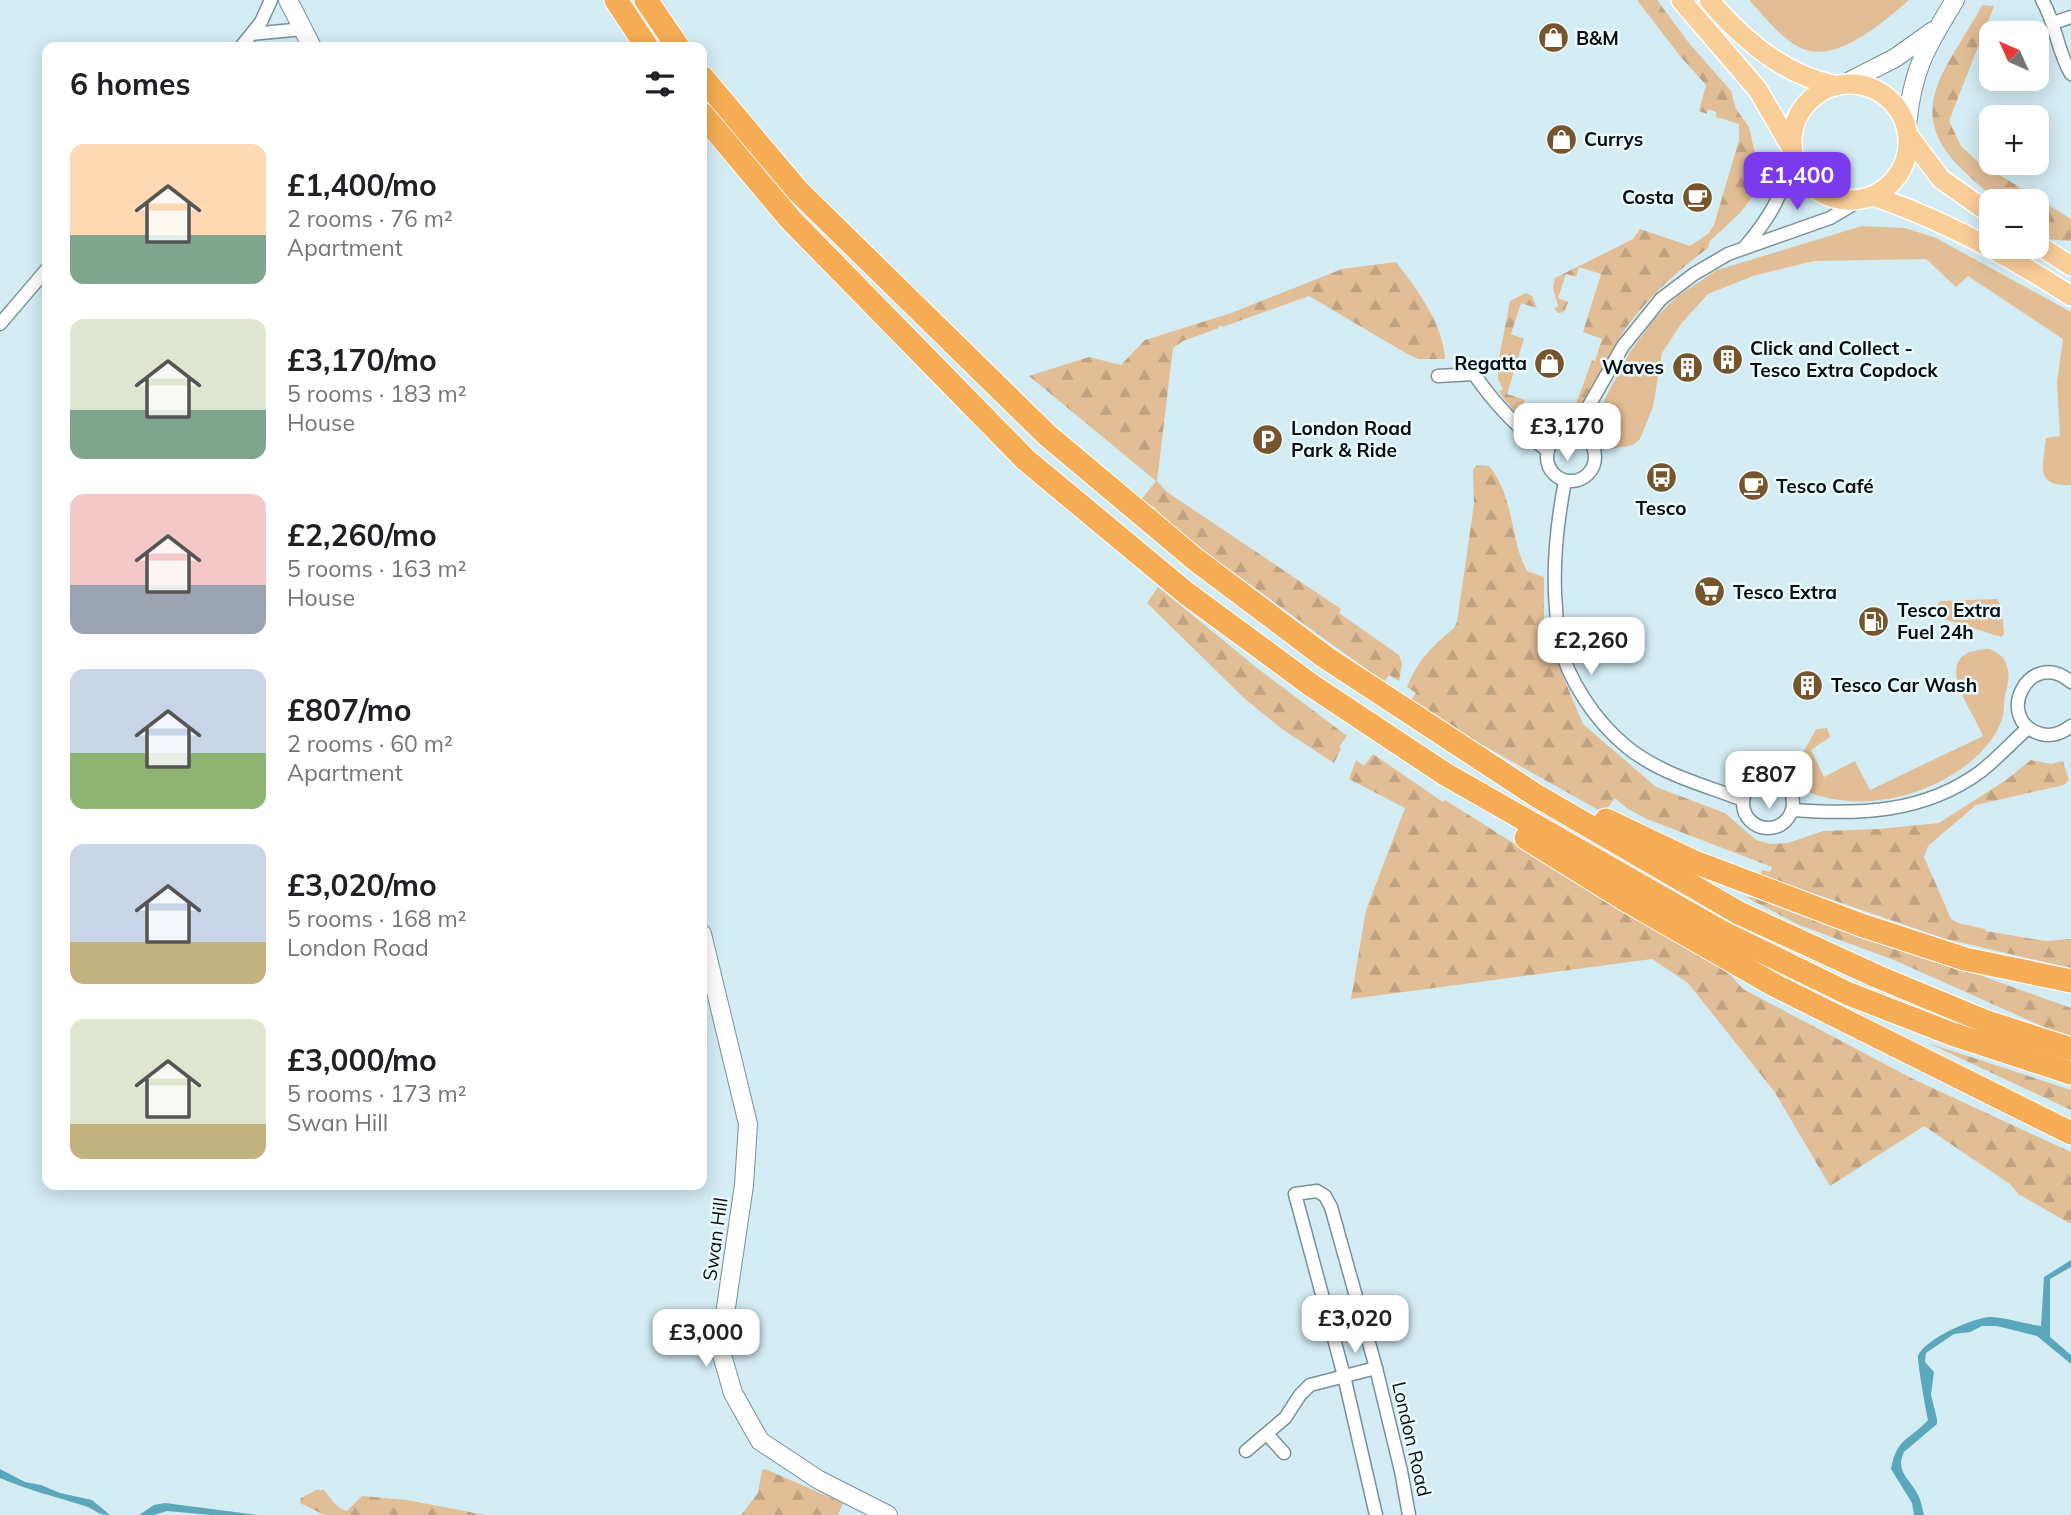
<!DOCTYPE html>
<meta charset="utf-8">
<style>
:root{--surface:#fff;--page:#f6f6f6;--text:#202124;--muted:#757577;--accent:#7c3aed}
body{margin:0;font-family:Mulish,sans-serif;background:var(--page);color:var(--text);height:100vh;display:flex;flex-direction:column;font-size:26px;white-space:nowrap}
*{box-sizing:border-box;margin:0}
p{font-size:23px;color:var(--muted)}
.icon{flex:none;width:38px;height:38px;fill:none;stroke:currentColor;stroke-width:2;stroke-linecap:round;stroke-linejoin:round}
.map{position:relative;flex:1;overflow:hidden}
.side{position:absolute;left:42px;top:42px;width:665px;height:1148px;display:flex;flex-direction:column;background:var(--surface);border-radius:14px;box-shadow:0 4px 18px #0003}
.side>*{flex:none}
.needle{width:46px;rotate:315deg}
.tools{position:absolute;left:1979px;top:21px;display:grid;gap:14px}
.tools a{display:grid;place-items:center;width:70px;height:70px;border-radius:14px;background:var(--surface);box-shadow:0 4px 18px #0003;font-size:35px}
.price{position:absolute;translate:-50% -60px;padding:0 16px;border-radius:14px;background:#fff;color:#222;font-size:23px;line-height:46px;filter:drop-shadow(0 2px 4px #0008)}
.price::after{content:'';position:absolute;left:50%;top:42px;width:21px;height:16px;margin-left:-10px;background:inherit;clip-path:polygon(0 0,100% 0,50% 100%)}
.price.selected{background:var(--accent);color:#fff}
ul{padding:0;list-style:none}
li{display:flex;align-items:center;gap:21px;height:175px;padding:0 28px}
li span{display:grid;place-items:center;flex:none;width:196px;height:140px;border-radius:14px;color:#555}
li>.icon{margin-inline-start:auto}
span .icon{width:84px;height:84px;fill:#fffc;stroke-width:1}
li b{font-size:30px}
h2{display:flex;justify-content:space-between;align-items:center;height:84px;padding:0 28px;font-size:30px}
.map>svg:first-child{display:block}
.green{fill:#e2be96}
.forest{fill:url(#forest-firs)}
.water{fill:#5ba8bd}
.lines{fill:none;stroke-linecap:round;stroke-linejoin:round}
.street-casing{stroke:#799097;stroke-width:15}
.secondary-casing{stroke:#799097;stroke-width:20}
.primary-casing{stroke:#fff;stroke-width:22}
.highway-casing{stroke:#fff;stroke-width:25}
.street{stroke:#fff;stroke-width:12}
.secondary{stroke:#fff;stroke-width:18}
.primary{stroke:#face99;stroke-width:19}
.highway{stroke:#f6ad55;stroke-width:23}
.labels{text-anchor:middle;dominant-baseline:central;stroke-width:5;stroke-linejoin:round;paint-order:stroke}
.poi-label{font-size:19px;font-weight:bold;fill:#060e11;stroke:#eaf9fd;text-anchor:start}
.street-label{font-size:19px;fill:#060e11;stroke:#eaf9fd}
</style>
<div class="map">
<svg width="2071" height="1515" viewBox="0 0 2071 1515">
<defs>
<pattern id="forest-firs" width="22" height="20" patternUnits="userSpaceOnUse" patternTransform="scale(1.75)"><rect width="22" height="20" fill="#e2be96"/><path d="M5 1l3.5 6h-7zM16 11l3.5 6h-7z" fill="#c0a280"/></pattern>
</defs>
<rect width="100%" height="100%" fill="#d4edf5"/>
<g class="green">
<path d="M 1749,0 L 1909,0 C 1886,20 1840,61 1806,50 C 1783,42 1765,17 1749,0 Z"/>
<path d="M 1862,226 L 1905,228 L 1936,238 L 2071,312 L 2071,485 C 2034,487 2043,466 2046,438 L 2060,436 L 2057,382 L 2063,339 L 1968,276 L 1956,287 L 1926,259 L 1814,261 L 1753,276 L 1708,294 L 1681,324 L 1662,353 L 1653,407 L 1640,439 L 1633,445 L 1611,449 L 1602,443 L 1596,430 L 1605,398 L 1630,352 L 1655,318 L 1679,295 L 1717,270 Z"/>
<path d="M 1997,599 L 2002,608 L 2004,634 L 2001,637 L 1938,617 L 1934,611 L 1940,601 Z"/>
<path d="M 1989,649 C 2010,656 2011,674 2006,692 C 2004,698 2004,702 2004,708 C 2003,724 1993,739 1983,750 C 1944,791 1875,812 1820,796 C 1811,794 1799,788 1796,778 C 1793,766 1811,740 1816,729 L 1827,728 L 1830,737 L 1811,750 L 1824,777 L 1855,761 L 1870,790 L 1983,736 C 1971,707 1926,651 1989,649 Z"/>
</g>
<g class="forest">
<path d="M 1637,0 L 1657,0 L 1689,43 L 1731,91 L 1736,109 L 1749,127 L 1760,176 L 1754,195 L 1740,213 L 1710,241 L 1708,248 C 1677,271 1651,295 1628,325 C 1609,350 1583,418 1554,428 C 1531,436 1511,408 1499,392 L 1503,389 L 1498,379 L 1499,358 L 1510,301 L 1526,293 L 1532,296 L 1537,308 L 1521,303 L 1511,334 L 1524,339 L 1507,394 L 1525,400 L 1522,408 L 1553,418 L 1556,410 L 1576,404 L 1592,360 L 1595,361 L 1602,339 L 1583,332 L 1601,274 L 1579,267 L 1576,277 L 1566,274 L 1558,298 L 1568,302 L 1564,312 L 1558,313 L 1554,309 L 1558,306 L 1553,288 L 1555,278 L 1633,239 L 1640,229 L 1690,246 L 1708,234 L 1714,225 L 1739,140 L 1739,124 L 1716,117 L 1716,112 L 1708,109 L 1707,114 L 1699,111 L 1706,85 L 1680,56 Z"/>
<path d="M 1982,5 L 1994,6 L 1949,121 L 1961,146 L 1977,161 L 2071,219 L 2071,241 L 2044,239 L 2037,232 L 2037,201 C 2028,201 2013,204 2004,201 C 1990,196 1976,183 1965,172 C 1898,110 1950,67 1982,5 Z"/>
<path d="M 1396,262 C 1416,288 1444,325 1445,359 L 1419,359 L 1409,355 L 1309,296 L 1222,327 L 1221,325 L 1218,326 L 1219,328 L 1183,341 L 1173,348 L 1157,481 L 1167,492 L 1341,609 L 1339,613 L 1399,655 L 1402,664 L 1399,681 L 1389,675 L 1384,682 L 1168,525 L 1154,512 L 1156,509 L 1153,506 L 1150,508 L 1141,500 L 1156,481 L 1029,376 L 1089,357 L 1121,365 L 1145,340 L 1231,313 L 1342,269 Z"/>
<path d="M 1477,465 L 1489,466 C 1515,497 1509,538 1527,571 L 1544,577 L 1544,631 L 1583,724 L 1656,787 L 1725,813 L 1756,840 L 1770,844 L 1788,843 L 1823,831 L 1878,829 L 1939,823 L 2006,780 L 2031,760 L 2051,764 L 2063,761 L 2069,780 L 2064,785 L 1976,805 L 1928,846 L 1924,857 L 1951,919 L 1958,923 L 1985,929 L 1986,931 L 2045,941 L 2071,939 L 2071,968 L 1946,939 L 1792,886 L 1759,878 L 1762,870 L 1770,872 L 1772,867 L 1647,819 L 1628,809 L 1615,798 L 1604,813 L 1436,719 L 1410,702 L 1416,693 L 1407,687 C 1420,657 1430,649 1454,628 L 1457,622 L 1474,504 L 1473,470 Z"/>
<path d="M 1158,587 L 1257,668 L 1347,736 L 1339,747 L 1341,749 L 1334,763 L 1282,729 L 1245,699 L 1147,603 Z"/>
<path d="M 1373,754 L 1443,802 L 1445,800 L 1594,894 L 1725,969 L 1743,989 L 1913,1079 L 2071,1152 L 2071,1224 L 2018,1194 L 2010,1184 L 1924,1126 L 1830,1186 L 1774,1091 L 1688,983 L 1652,959 L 1351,999 L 1366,910 L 1405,808 L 1349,779 L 1356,760 L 1364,766 Z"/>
<path d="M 1744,896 L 1783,904 L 2071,1008 L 2071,1037 L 2055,1032 L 1894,960 L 1799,925 Z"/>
<path d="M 1928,1043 L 2071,1090 L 2071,1110 Z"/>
<path d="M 765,1469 L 843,1503 L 838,1515 L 741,1515 L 758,1493 L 762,1470 Z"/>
<path d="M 316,1490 L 324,1490 C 331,1498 336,1509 347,1511 L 362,1496 L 407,1500 L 485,1515 L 324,1515 L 300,1503 L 301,1498 Z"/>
</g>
<g class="water">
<path d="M 2071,1260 L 2071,1267 L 2050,1279 L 2050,1337 L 2071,1355 L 2071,1364 L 2037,1336 L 1997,1326 L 1982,1326 L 1970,1332 L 1954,1334 L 1926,1353 L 1925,1362 L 1934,1372 L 1931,1395 L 1937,1419 L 1937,1424 L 1904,1452 C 1895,1471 1909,1478 1917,1493 C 1921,1500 1922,1507 1924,1515 L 1914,1515 L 1912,1503 L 1891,1469 C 1897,1437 1909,1441 1928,1420 C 1926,1411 1917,1360 1918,1356 C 1924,1339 1976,1316 1992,1317 C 2008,1318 2025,1324 2041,1326 L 2044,1277 Z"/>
<path d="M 0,1469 L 25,1482 L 41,1485 L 60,1493 L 92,1500 L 110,1515 C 97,1515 96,1510 85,1506 C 56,1497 28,1490 0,1478 Z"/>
<path d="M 165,1503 L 257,1515 L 211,1515 L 167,1511 L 154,1515 L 139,1515 L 154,1505 Z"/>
</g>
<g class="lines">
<defs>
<g id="street">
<path d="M 2042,0 C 2056,23 2057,51 2071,74"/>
<path d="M 2053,23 L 2071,17"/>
<path d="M 252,34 L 303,29"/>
<path d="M 241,47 L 261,22 L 271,0"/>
<path d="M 1744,248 C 1772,215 1782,196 1793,153"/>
<path d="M 0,324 L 47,269"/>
<path d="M 1438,376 L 1474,374 C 1496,406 1517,427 1548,451"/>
<circle cx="1571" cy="457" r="24"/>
<path d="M 1577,434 L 1583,416 L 1623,346 L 1661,299 L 1694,274 L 1728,254 L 1830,218 L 1862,199"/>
<path d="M 1565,481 C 1557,523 1552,565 1556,608 C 1557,619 1556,630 1558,640 C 1568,680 1595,721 1627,747 C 1660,774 1704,785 1743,800"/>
<path d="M 2071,682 C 2030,646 1992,720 2041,734 C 2052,737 2062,733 2071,726"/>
<circle cx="1768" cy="803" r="25"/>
<path d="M 1793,810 C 1859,815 1924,813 1980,772 C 1997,759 2012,742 2028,728"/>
<path d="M 1267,1434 L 1284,1453"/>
<path d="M 1246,1451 L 1285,1418 L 1300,1395 L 1310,1385 L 1376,1368"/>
<path d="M 1376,1515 L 1344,1376 L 1295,1194 L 1317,1191 L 1325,1196 L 1331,1207 L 1376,1368 L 1401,1471 L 1409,1515"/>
</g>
<g id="secondary">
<path d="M 288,0 L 312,47"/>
<path d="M 1846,83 L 1895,58 L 1933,31"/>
<path d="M 1907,126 C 1912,70 1926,47 1955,0"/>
<path d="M 702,934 L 748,1124 L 744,1185 L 720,1348 L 733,1393 L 760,1441 L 819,1480 L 888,1515"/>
</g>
<g id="primary">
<path d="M 1681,0 L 1758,90 L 1791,147"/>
<path d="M 1709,0 C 1742,39 1783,75 1834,85"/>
<circle cx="1850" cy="142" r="58"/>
<path d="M 1908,135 L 1941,179 L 1992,215"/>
<path d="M 1873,196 C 1944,220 2008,255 2071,296"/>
<path d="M 2037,244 L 2071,266"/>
</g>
<g id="highway">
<path d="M 616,0 L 647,47"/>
<path d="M 646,0 L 678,47"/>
<path d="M 702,77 L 798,191 L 1047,435 L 1196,560 L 1325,657 L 1537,796 L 1739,913 L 1876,976 L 1987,1022 L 2071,1049"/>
<path d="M 702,114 L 790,219 L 1026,460 L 1186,593 L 1311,685 L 1445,774 L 1720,931 L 1849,994 L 1952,1034 L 2071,1073"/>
<path d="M 1606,820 L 1692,861 L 1861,925 L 1965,959 L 2071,981"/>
<path d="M 1526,838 L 1624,899 L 1774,985 L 2071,1133"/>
</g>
</defs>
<use href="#street" class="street-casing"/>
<use href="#secondary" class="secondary-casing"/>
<use href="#primary" class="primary-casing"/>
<use href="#highway" class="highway-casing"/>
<use href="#street" class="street"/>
<use href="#secondary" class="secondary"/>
<use href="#primary" class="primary"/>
<use href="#highway" class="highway"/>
</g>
<defs>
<symbol id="shop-disc" viewBox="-11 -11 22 22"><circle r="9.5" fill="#76542c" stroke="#eaf9fd"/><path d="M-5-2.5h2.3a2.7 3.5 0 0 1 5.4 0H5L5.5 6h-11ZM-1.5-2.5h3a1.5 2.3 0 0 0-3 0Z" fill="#fff"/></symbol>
<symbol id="cafe-disc" viewBox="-11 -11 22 22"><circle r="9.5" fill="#76542c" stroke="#eaf9fd"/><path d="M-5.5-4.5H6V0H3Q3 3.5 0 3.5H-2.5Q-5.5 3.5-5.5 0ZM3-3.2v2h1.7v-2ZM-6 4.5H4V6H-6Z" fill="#fff"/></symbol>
<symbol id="building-disc" viewBox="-11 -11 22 22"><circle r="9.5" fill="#76542c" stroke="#eaf9fd"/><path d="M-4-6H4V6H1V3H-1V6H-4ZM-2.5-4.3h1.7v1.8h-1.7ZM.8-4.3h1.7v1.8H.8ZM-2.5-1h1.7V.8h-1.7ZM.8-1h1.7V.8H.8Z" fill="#fff"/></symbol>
<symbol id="parking-disc" viewBox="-11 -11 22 22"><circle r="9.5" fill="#76542c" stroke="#eaf9fd"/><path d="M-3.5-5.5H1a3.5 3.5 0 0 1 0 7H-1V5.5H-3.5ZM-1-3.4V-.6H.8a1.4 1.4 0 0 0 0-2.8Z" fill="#fff"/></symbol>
<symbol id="bus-disc" viewBox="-11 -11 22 22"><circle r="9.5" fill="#76542c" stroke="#eaf9fd"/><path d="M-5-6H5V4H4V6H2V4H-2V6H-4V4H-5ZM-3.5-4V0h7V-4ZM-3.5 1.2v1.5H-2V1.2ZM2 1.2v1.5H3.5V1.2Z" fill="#fff"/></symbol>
<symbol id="supermarket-disc" viewBox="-11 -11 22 22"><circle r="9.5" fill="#76542c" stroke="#eaf9fd"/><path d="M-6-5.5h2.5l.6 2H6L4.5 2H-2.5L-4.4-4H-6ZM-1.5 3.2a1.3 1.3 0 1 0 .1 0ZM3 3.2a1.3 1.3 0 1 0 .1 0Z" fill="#fff"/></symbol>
<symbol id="fuel-disc" viewBox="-11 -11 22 22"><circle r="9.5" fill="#76542c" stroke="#eaf9fd"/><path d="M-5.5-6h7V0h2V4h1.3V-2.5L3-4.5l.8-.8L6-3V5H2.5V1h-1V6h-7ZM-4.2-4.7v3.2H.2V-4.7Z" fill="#fff"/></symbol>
</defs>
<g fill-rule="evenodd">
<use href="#shop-disc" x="1536" y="20" width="35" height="35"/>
<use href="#shop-disc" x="1544" y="122" width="35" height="35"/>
<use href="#cafe-disc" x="1680" y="180" width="35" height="35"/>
<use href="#building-disc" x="1710" y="342" width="35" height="35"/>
<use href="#shop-disc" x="1532" y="346" width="35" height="35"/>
<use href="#building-disc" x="1670" y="350" width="35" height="35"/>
<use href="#parking-disc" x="1250" y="422" width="35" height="35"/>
<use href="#bus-disc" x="1644" y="460" width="35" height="35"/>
<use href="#cafe-disc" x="1736" y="468" width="35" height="35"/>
<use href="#supermarket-disc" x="1692" y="574" width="35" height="35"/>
<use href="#fuel-disc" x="1856" y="604" width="35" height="35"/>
<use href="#building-disc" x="1790" y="668" width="35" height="35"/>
</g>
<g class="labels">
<g class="poi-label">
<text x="1576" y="38">B&amp;M</text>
<text x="1584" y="139">Currys</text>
<text x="1674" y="197" text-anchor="end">Costa</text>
<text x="1750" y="348">Click and Collect -<tspan x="1750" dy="22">Tesco Extra Copdock</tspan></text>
<text x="1527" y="363" text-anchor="end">Regatta</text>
<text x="1664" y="367" text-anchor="end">Waves</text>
<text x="1291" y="428">London Road<tspan x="1291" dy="22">Park &amp; Ride</tspan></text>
<text x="1776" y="486">Tesco Café</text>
<text x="1661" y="508" text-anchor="middle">Tesco</text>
<text x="1733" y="592">Tesco Extra</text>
<text x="1897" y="610">Tesco Extra<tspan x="1897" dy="22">Fuel 24h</tspan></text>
<text x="1831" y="685">Tesco Car Wash</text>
</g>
<g class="street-label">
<text transform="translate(715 1239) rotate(-82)">Swan Hill</text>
<text transform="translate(1412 1439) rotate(77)">London Road</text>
</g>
</g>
</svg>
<div class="tools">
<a><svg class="needle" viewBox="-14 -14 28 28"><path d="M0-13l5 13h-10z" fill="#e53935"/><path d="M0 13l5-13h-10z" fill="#757577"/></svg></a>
<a>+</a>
<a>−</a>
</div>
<b class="price selected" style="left:1797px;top:212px">£1,400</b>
<b class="price" style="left:1567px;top:463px">£3,170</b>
<b class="price" style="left:1591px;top:677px">£2,260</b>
<b class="price" style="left:1769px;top:811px">£807</b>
<b class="price" style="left:1355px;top:1355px">£3,020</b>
<b class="price" style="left:706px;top:1369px">£3,000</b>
<section class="side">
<h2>6 homes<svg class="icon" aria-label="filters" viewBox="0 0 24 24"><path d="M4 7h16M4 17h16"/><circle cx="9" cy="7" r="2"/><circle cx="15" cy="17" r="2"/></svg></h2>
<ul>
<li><span style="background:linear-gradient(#ffd9b3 65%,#7fa58c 0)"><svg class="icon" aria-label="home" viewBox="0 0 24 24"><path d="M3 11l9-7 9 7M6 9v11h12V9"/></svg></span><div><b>£1,400/mo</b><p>2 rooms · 76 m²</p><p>Apartment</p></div></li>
<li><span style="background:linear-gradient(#dfe7d0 65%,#7fa58c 0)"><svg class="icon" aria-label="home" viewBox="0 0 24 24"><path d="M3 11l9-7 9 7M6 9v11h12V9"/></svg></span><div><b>£3,170/mo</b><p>5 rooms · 183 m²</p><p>House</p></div></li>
<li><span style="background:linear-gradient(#f6c9c9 65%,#9aa5b1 0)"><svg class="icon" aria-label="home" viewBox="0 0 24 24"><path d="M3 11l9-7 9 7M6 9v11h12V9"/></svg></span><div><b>£2,260/mo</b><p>5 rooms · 163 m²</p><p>House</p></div></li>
<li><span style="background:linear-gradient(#c9d6e8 60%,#8fb573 0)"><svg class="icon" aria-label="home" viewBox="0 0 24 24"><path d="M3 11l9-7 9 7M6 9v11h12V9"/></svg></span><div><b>£807/mo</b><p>2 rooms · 60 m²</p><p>Apartment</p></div></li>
<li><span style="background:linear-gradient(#c9d6e8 70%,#c2b280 0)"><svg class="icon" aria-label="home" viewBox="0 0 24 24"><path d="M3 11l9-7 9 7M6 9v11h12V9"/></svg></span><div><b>£3,020/mo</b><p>5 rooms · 168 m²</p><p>London Road</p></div></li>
<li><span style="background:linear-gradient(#dfe7d0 75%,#c2b280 0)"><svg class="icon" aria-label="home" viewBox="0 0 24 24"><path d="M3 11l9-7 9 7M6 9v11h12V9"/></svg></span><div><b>£3,000/mo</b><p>5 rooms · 173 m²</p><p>Swan Hill</p></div></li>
</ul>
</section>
</div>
